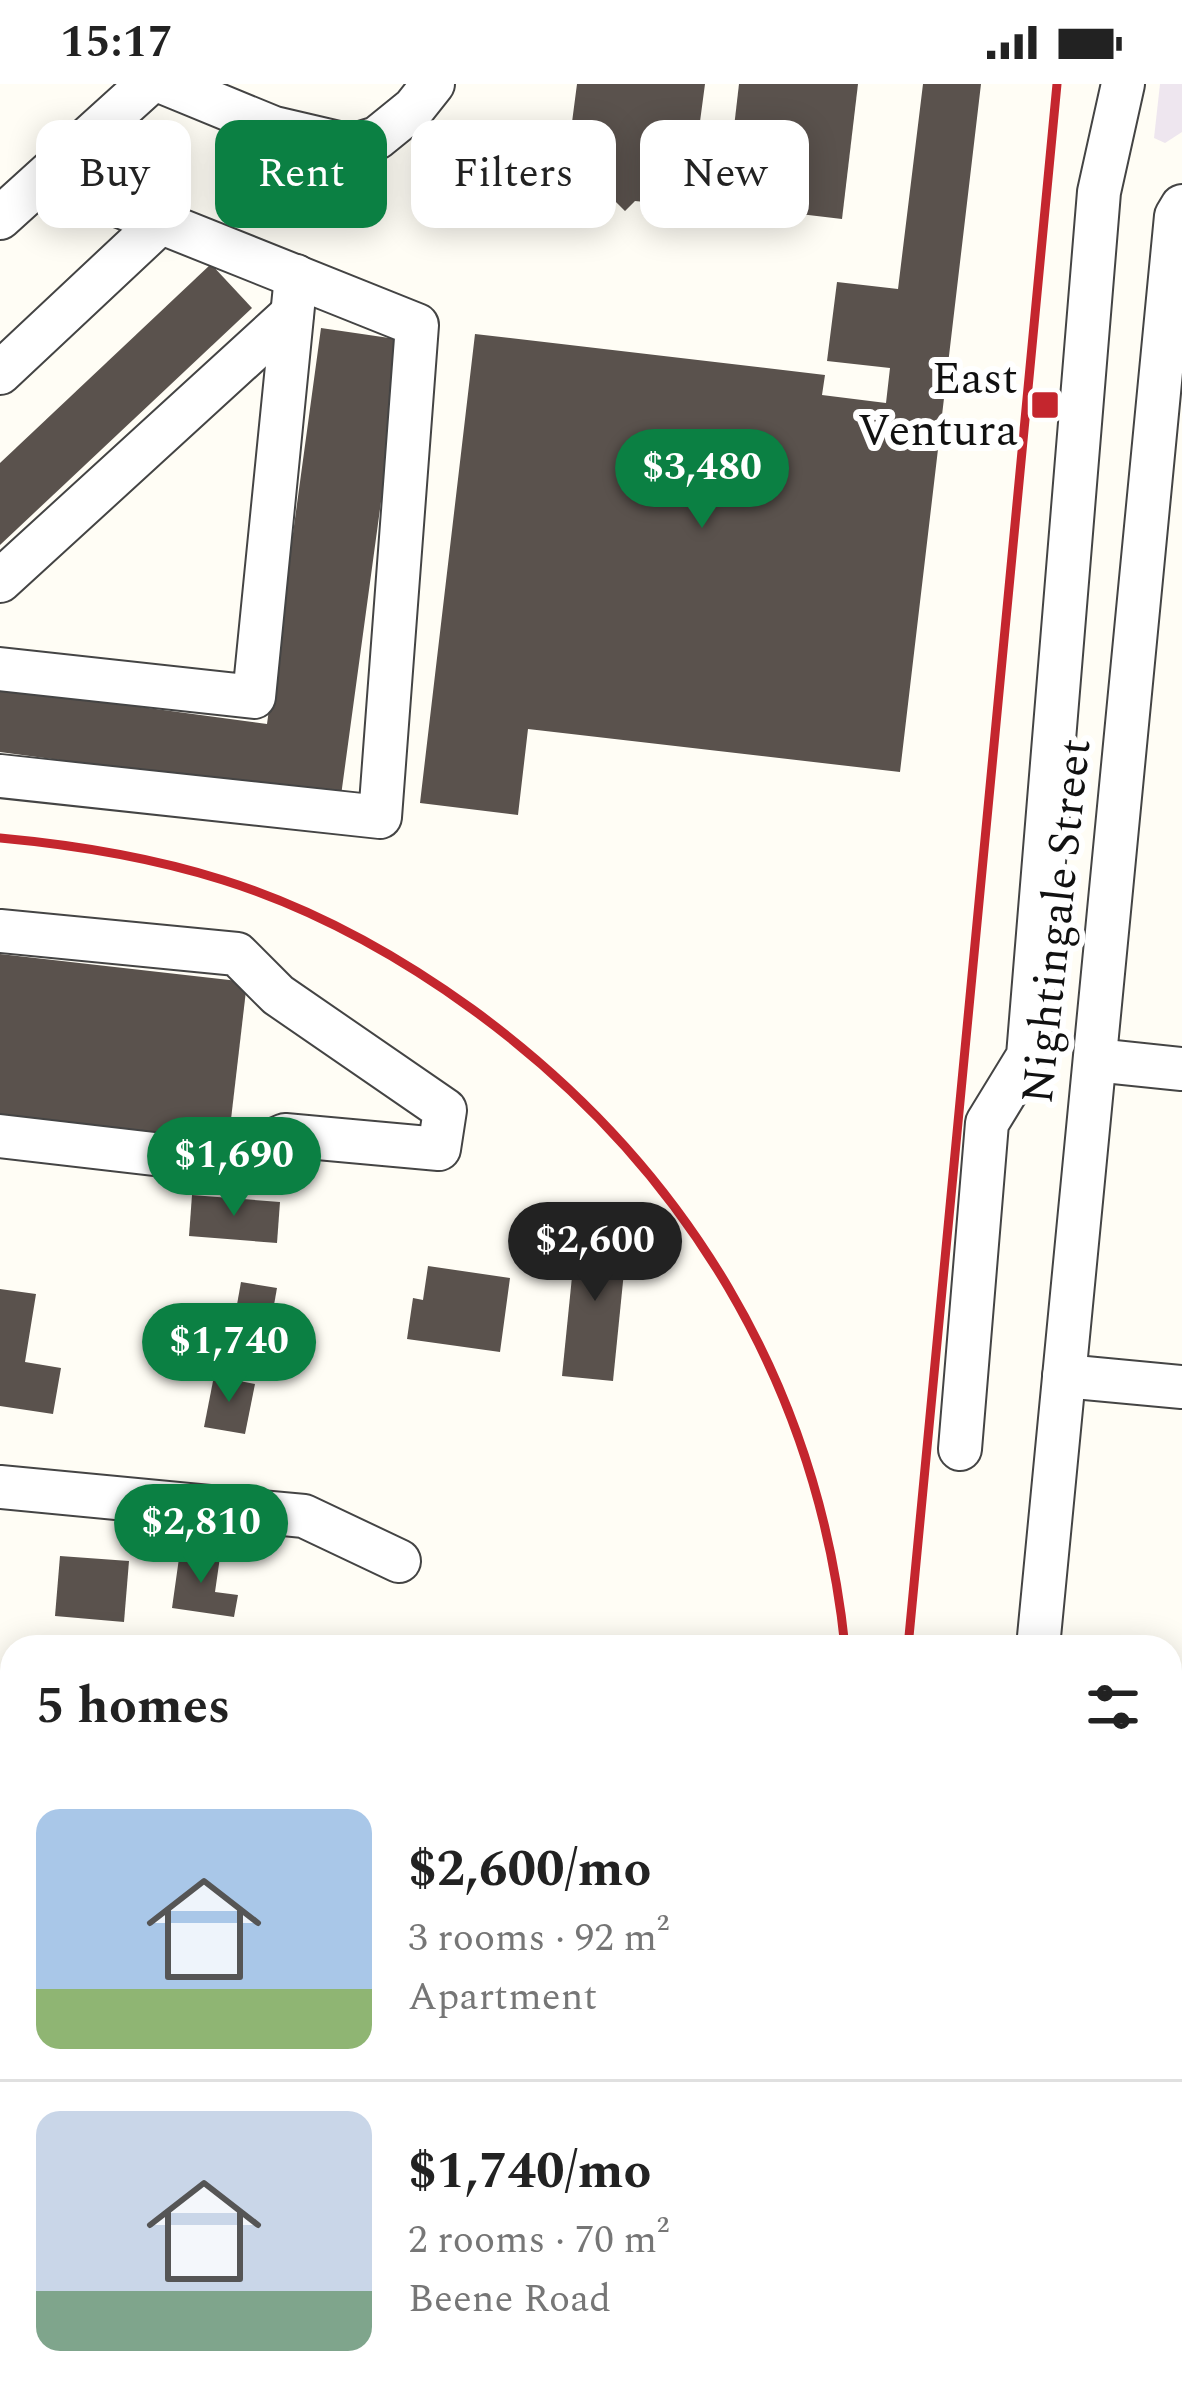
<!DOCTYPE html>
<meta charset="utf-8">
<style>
:root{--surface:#fff;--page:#f6f6f6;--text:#222;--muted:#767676;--line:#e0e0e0;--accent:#0b8043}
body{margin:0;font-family:Spectral,serif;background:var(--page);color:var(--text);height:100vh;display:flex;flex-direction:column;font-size:45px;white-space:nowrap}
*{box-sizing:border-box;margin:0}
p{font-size:39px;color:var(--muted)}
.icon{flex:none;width:66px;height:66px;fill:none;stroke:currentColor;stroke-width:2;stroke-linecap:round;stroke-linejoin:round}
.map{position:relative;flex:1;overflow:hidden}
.sheet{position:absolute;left:0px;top:1551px;width:1182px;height:768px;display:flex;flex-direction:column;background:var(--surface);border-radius:36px 36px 0 0;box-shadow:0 6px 30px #0003}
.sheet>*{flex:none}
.banner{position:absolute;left:36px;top:36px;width:1110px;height:108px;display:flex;gap:24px}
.price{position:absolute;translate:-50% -102px;padding:0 27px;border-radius:42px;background:var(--accent);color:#fff;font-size:39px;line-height:78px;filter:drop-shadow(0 3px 6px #0008)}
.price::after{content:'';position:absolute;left:50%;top:72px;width:36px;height:27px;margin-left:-18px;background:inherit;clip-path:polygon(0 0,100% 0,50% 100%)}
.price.active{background:#222;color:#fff}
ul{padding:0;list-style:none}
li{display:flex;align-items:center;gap:36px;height:300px;padding:0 36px}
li+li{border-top:3px solid var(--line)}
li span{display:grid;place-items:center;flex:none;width:336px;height:240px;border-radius:24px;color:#555}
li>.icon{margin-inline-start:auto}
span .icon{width:144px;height:144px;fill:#fffc;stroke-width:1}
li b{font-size:51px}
h2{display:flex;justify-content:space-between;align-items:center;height:144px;padding:0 36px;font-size:51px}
.chip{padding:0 42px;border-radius:24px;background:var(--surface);box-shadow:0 6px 30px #0003;font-size:42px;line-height:108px}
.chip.active{background:var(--accent);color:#fff}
.status{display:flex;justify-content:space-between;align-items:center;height:84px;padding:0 60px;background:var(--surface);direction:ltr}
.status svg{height:33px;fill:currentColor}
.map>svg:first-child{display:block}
.industrial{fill:#eee6ef}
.building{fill:#5a524d}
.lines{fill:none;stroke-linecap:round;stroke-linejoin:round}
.minor-casing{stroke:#444;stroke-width:46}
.minor{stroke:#fff;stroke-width:42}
.rail{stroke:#c4262e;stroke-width:9}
.poi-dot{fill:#c4262e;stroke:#fff;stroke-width:4.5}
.labels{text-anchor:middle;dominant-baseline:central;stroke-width:12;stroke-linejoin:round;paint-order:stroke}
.poi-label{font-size:45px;fill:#111;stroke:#fff;text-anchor:end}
.street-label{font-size:45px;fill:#111;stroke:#fff}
</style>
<div class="status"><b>15:17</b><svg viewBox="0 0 49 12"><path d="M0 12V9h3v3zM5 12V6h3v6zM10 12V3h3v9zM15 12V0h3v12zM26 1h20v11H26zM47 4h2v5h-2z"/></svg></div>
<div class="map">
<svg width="1182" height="2319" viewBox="0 0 1182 2319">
<rect width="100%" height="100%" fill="#fffdf5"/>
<path class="industrial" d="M 1160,0 L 1182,0 L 1182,48 L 1165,59 L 1154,54 Z"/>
<g class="building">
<path d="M 577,0 L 705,0 L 689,120 L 658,116 L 643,132 L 645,118 L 635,117 L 625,127 L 612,114 L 563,107 Z"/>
<path d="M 739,0 L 858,0 L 842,135 L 725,121 Z"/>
<path d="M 923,0 L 981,0 L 900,688 L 528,645 L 518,731 L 420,719 L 475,250 L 825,291 L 822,311 L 886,319 L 890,284 L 827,277 L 837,198 L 898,205 Z"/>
<path d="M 211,180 L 252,224 L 0,461 L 0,379 Z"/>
<path d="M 321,244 L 403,256 L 340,719 L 267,704 L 0,668 L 0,604 L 267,640 Z"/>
<path d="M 0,870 L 247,898 L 228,1061 L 0,1036 Z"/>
<path d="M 192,1111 L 280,1118 L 277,1159 L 189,1152 Z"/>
<path d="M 577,1143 L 628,1148 L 613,1297 L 562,1292 Z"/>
<path d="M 428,1182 L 510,1194 L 500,1268 L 407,1255 L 413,1214 L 423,1216 Z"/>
<path d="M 241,1198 L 277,1204 L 264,1277 L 228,1271 Z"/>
<path d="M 0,1205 L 36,1210 L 25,1278 L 61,1284 L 53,1330 L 0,1322 Z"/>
<path d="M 214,1292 L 255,1300 L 245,1350 L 204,1343 Z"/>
<path d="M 180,1467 L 220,1473 L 215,1508 L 238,1511 L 234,1533 L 172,1524 Z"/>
<path d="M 60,1472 L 129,1477 L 124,1538 L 55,1532 Z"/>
</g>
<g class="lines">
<defs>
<g id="minor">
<path d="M 167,0 L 274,44 L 351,62 L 377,54 L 414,24 L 433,0"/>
<path d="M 0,134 L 148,0"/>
<path d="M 0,289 L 161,138"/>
<path d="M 0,497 L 292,230"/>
<path d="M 0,585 L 254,613 L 296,192"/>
<path d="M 0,692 L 380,733 L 417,241 L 117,121 L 67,74"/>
<path d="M 0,847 L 237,870 L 278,911 L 445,1026 L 439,1065 L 285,1051 L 223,1078 L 0,1052"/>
<path d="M 1095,976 L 1182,985"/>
<path d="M 1064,1292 L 1182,1303"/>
<path d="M 960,1365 L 987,1039 L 1028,972 L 1099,108 L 1123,0"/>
<path d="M 0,1403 L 304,1432 L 399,1477"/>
<path d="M 1038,1563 L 1176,132 L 1182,122"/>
<path d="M 0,1728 L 11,1728 L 12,1734"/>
<path d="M 1170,1886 L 1182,1887"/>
<path d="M 0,1924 L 12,1788"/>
<path d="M 0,2267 L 12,2268"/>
<path d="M 1170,2299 L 1182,2300"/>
<path d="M 136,2307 L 144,2319"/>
<path d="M 965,2319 L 966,2307"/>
</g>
</defs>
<use href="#minor" class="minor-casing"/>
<use href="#minor" class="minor"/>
<g class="rail">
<path d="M 0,754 C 76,761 150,773 223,796 C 312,824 396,870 472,925 C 685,1080 818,1300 845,1563"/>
<path d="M 908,1563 L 1057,0"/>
<path d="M 835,2319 L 836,2307"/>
</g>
</g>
<rect class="poi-dot" x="1030" y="306" width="30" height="30" rx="6"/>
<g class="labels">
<g class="poi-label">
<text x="1018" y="295">East<tspan x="1018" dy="52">Ventura</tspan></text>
</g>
<g class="street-label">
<text transform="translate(1057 837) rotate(-84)">Nightingale Street</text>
</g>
</g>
</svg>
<b class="price" style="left:702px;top:447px">$3,480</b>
<b class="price" style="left:234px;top:1135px">$1,690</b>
<b class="price active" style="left:595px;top:1220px">$2,600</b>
<b class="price" style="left:229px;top:1321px">$1,740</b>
<b class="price" style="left:201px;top:1502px">$2,810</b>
<div class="banner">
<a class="chip">Buy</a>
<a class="chip active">Rent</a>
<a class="chip">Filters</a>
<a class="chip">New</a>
</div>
<section class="sheet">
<h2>5 homes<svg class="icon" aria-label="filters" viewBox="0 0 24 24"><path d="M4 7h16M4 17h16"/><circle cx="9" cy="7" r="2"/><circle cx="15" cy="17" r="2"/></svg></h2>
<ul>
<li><span style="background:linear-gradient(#a9c7e8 75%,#8fb573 0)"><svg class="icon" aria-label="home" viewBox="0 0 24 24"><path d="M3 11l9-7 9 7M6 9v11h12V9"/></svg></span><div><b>$2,600/mo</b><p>3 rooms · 92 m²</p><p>Apartment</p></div></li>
<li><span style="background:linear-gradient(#c9d6e8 75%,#7fa58c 0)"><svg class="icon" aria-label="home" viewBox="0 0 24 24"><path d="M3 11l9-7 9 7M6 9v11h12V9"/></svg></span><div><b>$1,740/mo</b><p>2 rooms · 70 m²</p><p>Beene Road</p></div></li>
</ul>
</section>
</div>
